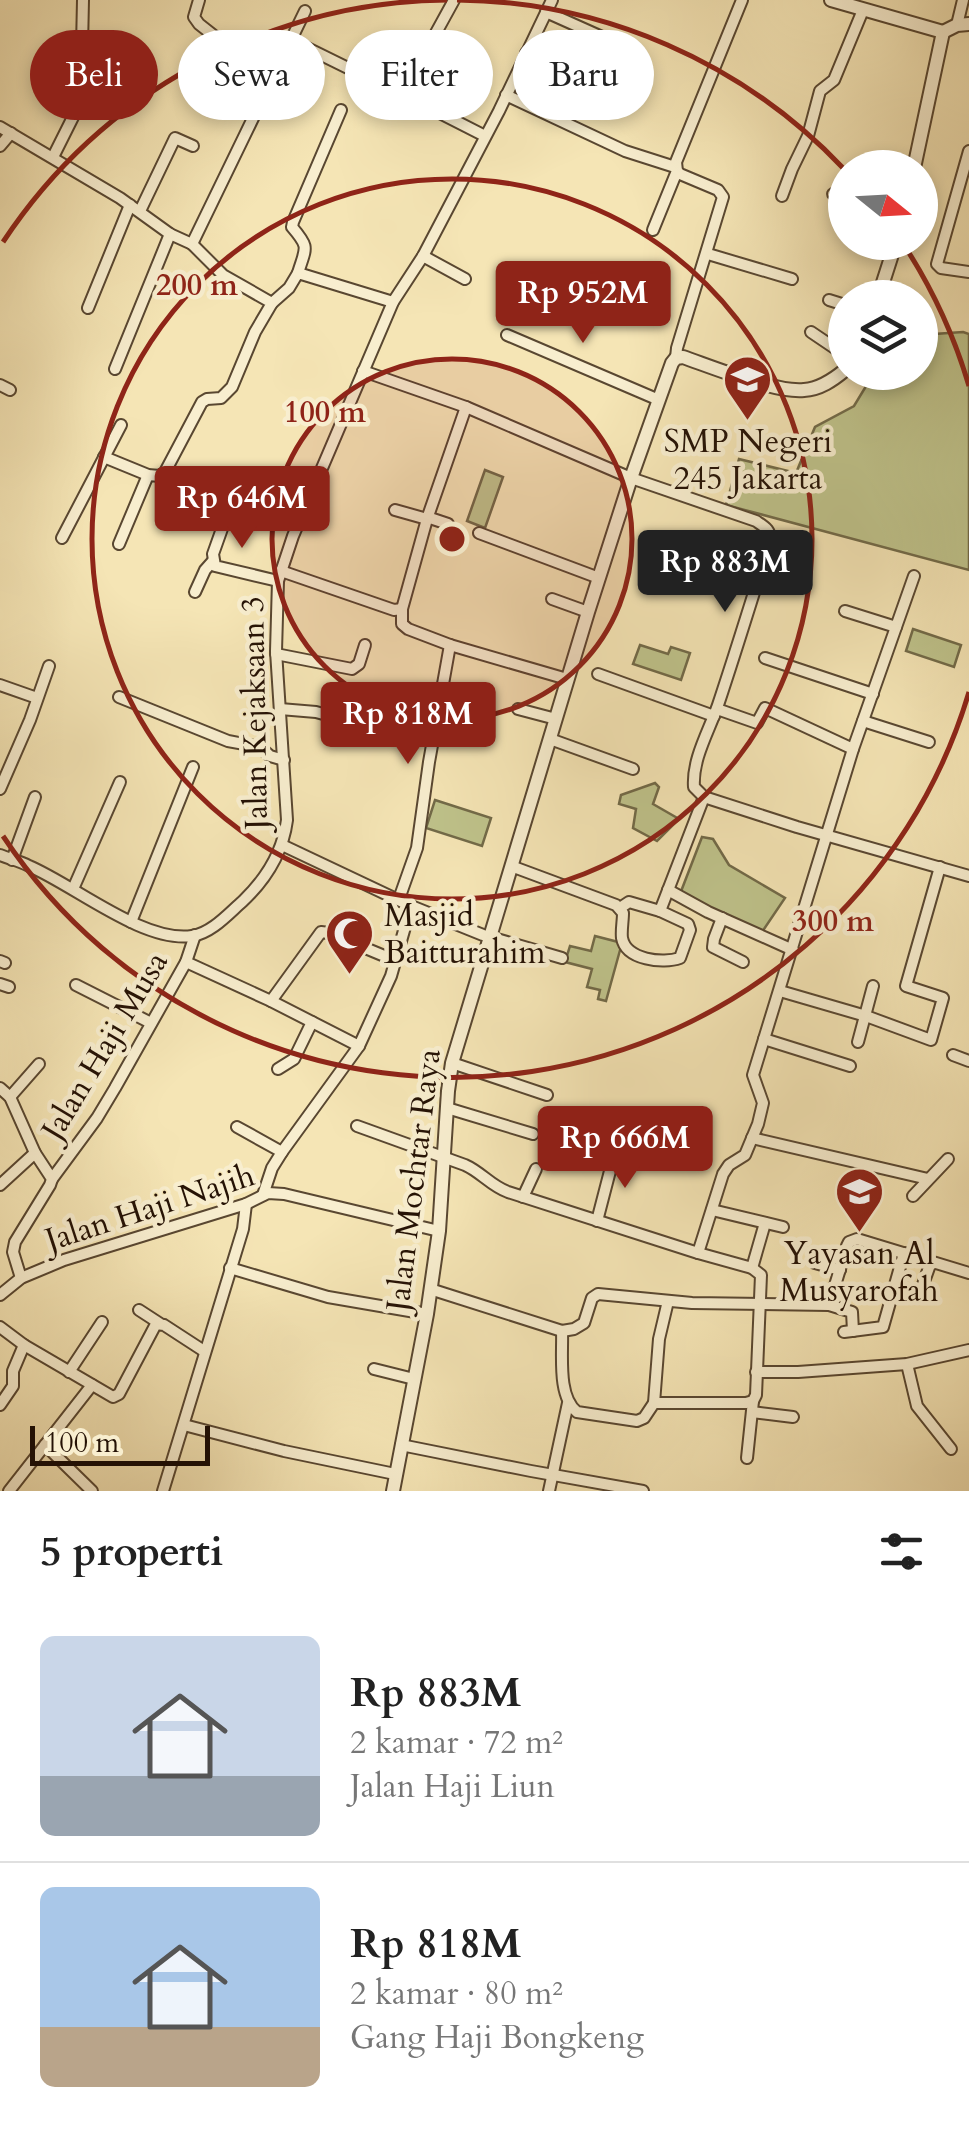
<!DOCTYPE html>
<html lang="id">
<meta charset="utf-8">
<style>
:root{--surface:#fff;--page:#f6f6f6;--text:#222;--muted:#767676;--line:#e0e0e0;--accent:#8f2418}
body{margin:0;font-family:Cardo,serif;background:var(--page);color:var(--text);height:100vh;display:flex;flex-direction:column;font-size:38px;white-space:nowrap}
*{box-sizing:border-box;margin:0}
p{font-size:32px;color:var(--muted)}
.icon{flex:none;width:55px;height:55px;fill:none;stroke:currentColor;stroke-width:2;stroke-linecap:round;stroke-linejoin:round}
.map{position:relative;height:1491px;overflow:hidden}
.side{display:flex;flex-direction:column;background:var(--surface);flex:1}
.side>*{flex:none}
.top-card{position:absolute;left:30px;top:30px;width:910px;height:90px;display:flex;gap:20px}
.needle{width:65px;rotate:108deg}
.tools{position:absolute;left:828px;top:150px;display:grid;gap:20px}
.tools a{display:grid;place-items:center;width:110px;height:110px;border-radius:50%;background:var(--surface);box-shadow:0 5px 15px #0003;font-size:50px}
.scale{position:absolute;left:30px;bottom:25px;width:180px;box-sizing:border-box;padding-left:10px;border:5px solid #251205;border-top:0;font-size:28px;line-height:35px;white-space:nowrap;color:#251205;-webkit-text-stroke:8px #f8eecf;paint-order:stroke}
.price{position:absolute;translate:-50% -85px;padding:0 22px;border-radius:10px;background:var(--accent);color:#fff;font-size:32px;line-height:65px;filter:drop-shadow(0 2px 5px #0008)}
.price::after{content:'';position:absolute;left:50%;top:60px;width:30px;height:22px;margin-left:-15px;background:inherit;clip-path:polygon(0 0,100% 0,50% 100%)}
.price.active{background:#222;color:#fff}
ul{padding:0;list-style:none}
li{display:flex;align-items:center;gap:30px;height:250px;padding:0 40px}
li+li{border-top:2px solid var(--line)}
li span{display:grid;place-items:center;flex:none;width:280px;height:200px;border-radius:15px;color:#555}
li>.icon{margin-inline-start:auto}
span .icon{width:120px;height:120px;fill:#fffc;stroke-width:1}
li b{font-size:42px}
h2{display:flex;justify-content:space-between;align-items:center;height:120px;padding:0 40px;font-size:42px}
.chip{padding:0 35px;border-radius:45px;background:var(--surface);box-shadow:0 5px 15px #0003;font-size:35px;line-height:90px}
.chip.active{background:var(--accent);color:#fff}
.map>svg:first-child{display:block}
.green{fill:#bfc38b;stroke:#726a48;stroke-width:2.5}
.lines{fill:none;stroke-linecap:round;stroke-linejoin:round}
.minor-casing{stroke:#594731;stroke-width:14}
.tertiary-casing{stroke:#594731;stroke-width:16}
.minor{stroke:#f8eecf;stroke-width:10}
.tertiary{stroke:#f8eecf;stroke-width:12}
.ring{fill:none;stroke:#8f2418;stroke-width:5}
.labels{text-anchor:middle;dominant-baseline:central;stroke-width:9;stroke-linejoin:round;paint-order:stroke}
.poi-label{font-size:32px;fill:#251205;stroke:#f8eecf}
.street-label{font-size:32px;fill:#251205;stroke:#f8eecf}
.centre{fill:#8f2418;stroke:#f8eecf;stroke-width:5}
.ring-label{font-size:30px;text-anchor:middle;font-weight:bold;fill:#8f2418;stroke:#f8eecf;stroke-width:9;stroke-linejoin:round;paint-order:stroke}
</style>
<div class="map">
<svg width="969" height="1491" viewBox="0 0 969 1491">
<rect width="100%" height="100%" fill="#f5e5b5"/>
<filter id="stains"><feTurbulence type="fractalNoise" baseFrequency=".002" numOctaves="4"/><feColorMatrix values="0 0 0 0 .2 0 0 0 0 .09 0 0 0 0 .02 0 0 0 .5 -.17"/></filter>
<radialGradient id="worn" r=".72"><stop offset=".6" stop-color="#630" stop-opacity="0"/><stop offset="1" stop-color="#630" stop-opacity=".3"/></radialGradient>
<g class="green">
<path d="M 963,332 L 969,334 L 969,570 L 726,505 L 739,459 L 796,473 L 815,427 L 854,406 L 874,373 L 920,372 L 920,335 Z"/>
<path d="M 485,470 L 503,477 L 485,528 L 467,521 Z"/>
<path d="M 913,629 L 961,645 L 954,667 L 906,651 Z"/>
<path d="M 640,645 L 668,654 L 671,647 L 690,653 L 681,680 L 633,664 Z"/>
<path d="M 655,783 L 659,787 L 653,804 L 679,819 L 657,841 L 633,828 L 636,809 L 619,804 L 621,795 Z"/>
<path d="M 435,800 L 491,818 L 482,846 L 426,828 Z"/>
<path d="M 702,837 L 713,839 L 729,865 L 785,898 L 758,938 L 680,894 Z"/>
<path d="M 595,936 L 622,943 L 606,1001 L 598,999 L 600,990 L 587,987 L 592,969 L 565,962 L 570,946 L 591,951 Z"/>
</g>
<g class="lines">
<defs>
<g id="minor">
<path d="M 546,12 L 631,50"/>
<path d="M 957,25 L 963,0"/>
<path d="M 291,40 L 356,72"/>
<path d="M 526,53 L 573,72"/>
<path d="M 420,62 L 454,0"/>
<path d="M 371,78 L 485,136"/>
<path d="M 506,95 L 625,151 L 675,167"/>
<path d="M 195,96 L 218,39 L 199,24 L 194,17 L 199,0"/>
<path d="M 0,127 L 120,198 L 170,234 L 192,244 L 223,275 L 272,303 L 255,332 L 232,387 L 221,398 L 207,399 L 202,402 L 165,472 L 160,476 L 148,475 L 104,457"/>
<path d="M 0,146 L 11,133"/>
<path d="M 969,151 L 937,264 L 941,268 L 969,272"/>
<path d="M 53,157 L 79,105 L 81,93 L 83,0"/>
<path d="M 833,194 L 845,198"/>
<path d="M 782,196 L 792,169 L 808,136 L 820,91 L 834,80 L 863,10"/>
<path d="M 140,211 L 175,138 L 193,146"/>
<path d="M 653,230 L 677,171"/>
<path d="M 192,244 L 305,11"/>
<path d="M 708,254 L 792,279"/>
<path d="M 423,256 L 465,279"/>
<path d="M 298,273 C 306,247 310,248 292,227 L 293,222 L 341,110"/>
<path d="M 829,300 L 845,305"/>
<path d="M 272,303 L 289,288 L 298,273 L 393,302"/>
<path d="M 88,308 L 130,205"/>
<path d="M 811,332 L 845,355"/>
<path d="M 507,335 L 659,400"/>
<path d="M 676,358 L 677,348 L 723,197 L 718,190 L 680,174 L 677,171 L 676,162 L 742,0"/>
<path d="M 115,369 L 170,234"/>
<path d="M 363,371 L 466,407 L 631,478 L 756,521 C 765,527 771,530 770,541 C 753,596 736,651 718,705 C 709,731 692,759 694,787 L 704,797 L 797,827 L 969,876"/>
<path d="M 0,385 L 10,390"/>
<path d="M 466,407 L 427,519 L 402,609 L 402,624 L 408,629 L 450,645 L 567,679"/>
<path d="M 229,509 L 213,554 L 215,566 L 278,581"/>
<path d="M 395,510 L 427,519"/>
<path d="M 427,517 L 448,524"/>
<path d="M 479,533 L 599,578"/>
<path d="M 62,538 L 121,425"/>
<path d="M 119,544 L 148,475"/>
<path d="M 281,571 L 394,610 L 402,609"/>
<path d="M 195,592 L 205,570 L 213,561"/>
<path d="M 552,599 L 588,612"/>
<path d="M 845,611 L 896,627"/>
<path d="M 276,654 L 352,669 L 359,664 L 365,645"/>
<path d="M 765,658 L 873,694"/>
<path d="M 598,674 L 714,716"/>
<path d="M 0,685 L 37,698"/>
<path d="M 119,697 L 228,741 L 260,747 L 270,756 L 284,760"/>
<path d="M 280,709 L 316,712 L 400,735"/>
<path d="M 518,709 L 556,719"/>
<path d="M 717,709 L 757,723 L 765,708 L 853,749"/>
<path d="M 863,721 L 929,742"/>
<path d="M 550,739 L 633,769"/>
<path d="M 0,789 L 30,720 L 49,666"/>
<path d="M 282,845 L 411,906 L 483,935 L 562,958"/>
<path d="M 0,855 C 10,859 20,861 29,866 C 74,885 143,943 192,936 C 212,933 229,913 243,901 C 266,879 283,851 287,820 L 276,651 L 278,581 L 293,536 L 393,302 L 423,256 L 499,111 L 552,0"/>
<path d="M 12,860 L 35,797"/>
<path d="M 511,866 L 616,905 L 623,913 C 623,921 621,931 622,938 C 626,960 663,964 680,958 L 690,930 L 688,924 L 660,911 L 629,902 L 620,908"/>
<path d="M 73,889 L 120,782"/>
<path d="M 668,890 L 708,912 L 793,950"/>
<path d="M 399,899 L 417,848 L 429,762 L 450,645"/>
<path d="M 660,911 L 704,797"/>
<path d="M 722,918 L 714,939 L 713,947 L 743,962"/>
<path d="M 131,922 L 193,767"/>
<path d="M 0,961 L 5,963"/>
<path d="M 186,962 L 271,1001 L 359,1046"/>
<path d="M 0,984 L 9,987"/>
<path d="M 76,985 L 151,1023"/>
<path d="M 780,991 L 866,1016 L 931,1040 L 943,998 L 906,986 L 940,867"/>
<path d="M 271,1001 L 321,932 L 329,933 L 394,960"/>
<path d="M 764,1039 L 850,1066"/>
<path d="M 858,1042 L 873,986"/>
<path d="M 953,1055 L 969,1061"/>
<path d="M 452,1063 L 547,1095"/>
<path d="M 278,1069 L 294,1059 L 312,1022"/>
<path d="M 0,1088 L 10,1097 L 35,1153 L 52,1179 L 50,1185 L 15,1242 L 13,1252 L 21,1278"/>
<path d="M 10,1097 L 39,1064"/>
<path d="M 447,1108 L 533,1134"/>
<path d="M 357,1126 L 465,1165 C 481,1172 491,1186 508,1192 L 698,1253 L 752,1268 L 761,1275 L 756,1395 L 753,1401 L 746,1403 L 654,1403 L 644,1418 L 637,1421 L 577,1412 C 557,1396 563,1354 562,1331"/>
<path d="M 237,1127 L 282,1152"/>
<path d="M 752,1138 L 928,1179"/>
<path d="M 52,1179 L 97,1118 L 115,1088 L 186,962 L 195,935"/>
<path d="M 0,1185 L 35,1153"/>
<path d="M 263,1195 L 272,1168 L 282,1152 L 359,1046 L 391,976 L 411,906"/>
<path d="M 913,1196 L 948,1159"/>
<path d="M 523,1197 L 536,1169"/>
<path d="M 712,1210 L 783,1227"/>
<path d="M 597,1221 L 617,1144 L 622,1143 L 651,1155"/>
<path d="M 698,1253 L 723,1174 L 729,1165 L 745,1155 L 758,1124 L 763,1103 L 753,1075 L 853,749 L 914,576"/>
<path d="M 815,1263 L 840,1270"/>
<path d="M 230,1268 L 328,1297 L 427,1314"/>
<path d="M 752,1268 L 765,1223"/>
<path d="M 430,1289 L 562,1331"/>
<path d="M 921,1290 L 931,1262"/>
<path d="M 0,1295 L 21,1278 L 64,1260 L 246,1204 L 268,1193 L 284,1194 L 439,1231"/>
<path d="M 829,1305 L 847,1246 L 849,1242 L 857,1239 L 969,1273"/>
<path d="M 139,1310 L 159,1323"/>
<path d="M 0,1327 L 24,1345 L 113,1397 L 119,1394 L 156,1324 L 164,1325 L 204,1351"/>
<path d="M 562,1331 L 574,1329 L 584,1323 L 592,1298 L 598,1294 L 692,1303 L 829,1305 L 852,1312 L 853,1331"/>
<path d="M 844,1332 L 883,1327 L 904,1253"/>
<path d="M 907,1364 L 917,1406 L 951,1449"/>
<path d="M 374,1369 L 414,1379"/>
<path d="M 69,1372 L 102,1322"/>
<path d="M 756,1372 L 798,1372 L 907,1364 L 969,1350"/>
<path d="M 654,1403 L 659,1339 L 668,1301"/>
<path d="M 0,1405 L 13,1386 L 13,1371 L 24,1345"/>
<path d="M 752,1412 L 793,1417"/>
<path d="M 184,1425 L 284,1451 L 395,1474"/>
<path d="M 45,1445 L 92,1491"/>
<path d="M 401,1445 L 531,1471 L 643,1491"/>
<path d="M 747,1458 L 753,1401"/>
<path d="M 9,1491 L 92,1385"/>
<path d="M 163,1491 L 243,1229 L 246,1204"/>
<path d="M 549,1491 L 568,1403"/>
</g>
<g id="tertiary">
<path d="M 831,0 L 943,32"/>
<path d="M 943,32 L 957,25 L 969,24"/>
<path d="M 914,168 L 943,32"/>
<path d="M 878,298 L 896,242"/>
<path d="M 393,1491 L 427,1314 L 439,1231 L 448,1091 L 452,1063 L 588,612 L 631,478 L 672,363 L 676,358 L 683,357 C 712,367 776,393 804,390 C 820,389 833,380 845,370"/>
</g>
</defs>
<use href="#minor" class="minor-casing"/>
<use href="#tertiary" class="tertiary-casing"/>
<use href="#minor" class="minor"/>
<use href="#tertiary" class="tertiary"/>
</g>
<circle cx="452" cy="539" r="180" fill="#8f2418" fill-opacity=".12"/>
<g class="ring">
<circle cx="452" cy="539" r="180"/>
<circle cx="452" cy="539" r="360"/>
<path d="M969 692A539 539 0 0 1 3 836M3 242A539 539 0 0 1 447 0M457 0A539 539 0 0 1 843 168M904 245A539 539 0 0 1 969 386"/>
</g>
<defs>
<symbol id="school-pin" viewBox="-11 -11 22 30"><path d="M0 17L-7.5 6A9.5 9.5 0 1 1 7.5 6Z" fill="#8f2418" stroke="#f8eecf"/><path d="M0-5L7-2L0 1L-7-2ZM-4 1L0 2.5L4 1V4Q0 6-4 4Z" fill="#fff"/></symbol>
<symbol id="mosque-pin" viewBox="-11 -11 22 30"><path d="M0 17L-7.5 6A9.5 9.5 0 1 1 7.5 6Z" fill="#8f2418" stroke="#f8eecf"/><path d="M3.5-4.9A6 6 0 1 0 3.5 4.9A5 5 0 1 1 3.5-4.9Z" fill="#fff"/></symbol>
</defs>
<g fill-rule="evenodd">
<use href="#school-pin" x="720" y="352" width="55" height="75"/>
<use href="#mosque-pin" x="322" y="906" width="55" height="75"/>
<use href="#school-pin" x="832" y="1164" width="55" height="75"/>
</g>
<g class="labels">
<g class="poi-label">
<text x="748" y="442">SMP Negeri<tspan x="748" dy="37">245 Jakarta</tspan></text>
<text x="384" y="916" text-anchor="start">Masjid<tspan x="384" dy="37">Baitturahim</tspan></text>
<text x="859" y="1254">Yayasan Al<tspan x="859" dy="37">Musyarofah</tspan></text>
</g>
<g class="street-label">
<text transform="translate(255 713) rotate(-91)">Jalan Kejaksaan 3</text>
<text transform="translate(105 1046) rotate(-59)">Jalan Haji Musa</text>
<text transform="translate(414 1180) rotate(-83)">Jalan Mochtar Raya</text>
<text transform="translate(150 1208) rotate(-18)">Jalan Haji Najih</text>
</g>
</g>
<circle cx="452" cy="539" r="15" class="centre"/>
<g class="ring-label">
<text x="197" y="295">200 m</text>
<text x="325" y="422">100 m</text>
<text x="833" y="931">300 m</text>
</g>
<rect width="100%" height="100%" filter="url(#stains)"/>
<rect width="100%" height="100%" fill="url(#worn)"/>
</svg>
<div class="tools">
<a><svg class="needle" viewBox="-14 -14 28 28"><path d="M0-13l5 13h-10z" fill="#e53935"/><path d="M0 13l5-13h-10z" fill="#767676"/></svg></a>
<a><svg class="icon" aria-label="layers" viewBox="0 0 24 24"><path d="M12 4l9 5-9 5-9-5zM3 14l9 5 9-5"/></svg></a>
</div>
<div class="scale">100 m</div>
<b class="price" style="left:583px;top:346px">Rp 952M</b>
<b class="price" style="left:242px;top:551px">Rp 646M</b>
<b class="price active" style="left:725px;top:615px">Rp 883M</b>
<b class="price" style="left:408px;top:767px">Rp 818M</b>
<b class="price" style="left:625px;top:1191px">Rp 666M</b>
<div class="top-card">
<a class="chip active">Beli</a>
<a class="chip">Sewa</a>
<a class="chip">Filter</a>
<a class="chip">Baru</a>
</div>
</div>
<section class="side">
<h2>5 properti<svg class="icon" aria-label="filters" viewBox="0 0 24 24"><path d="M4 7h16M4 17h16"/><circle cx="9" cy="7" r="2"/><circle cx="15" cy="17" r="2"/></svg></h2>
<ul>
<li><span style="background:linear-gradient(#c9d6e8 70%,#9aa5b1 0)"><svg class="icon" aria-label="home" viewBox="0 0 24 24"><path d="M3 11l9-7 9 7M6 9v11h12V9"/></svg></span><div><b>Rp 883M</b><p>2 kamar · 72 m²</p><p>Jalan Haji Liun</p></div></li>
<li><span style="background:linear-gradient(#a9c7e8 70%,#b9a48a 0)"><svg class="icon" aria-label="home" viewBox="0 0 24 24"><path d="M3 11l9-7 9 7M6 9v11h12V9"/></svg></span><div><b>Rp 818M</b><p>2 kamar · 80 m²</p><p>Gang Haji Bongkeng</p></div></li>
</ul>
</section>
